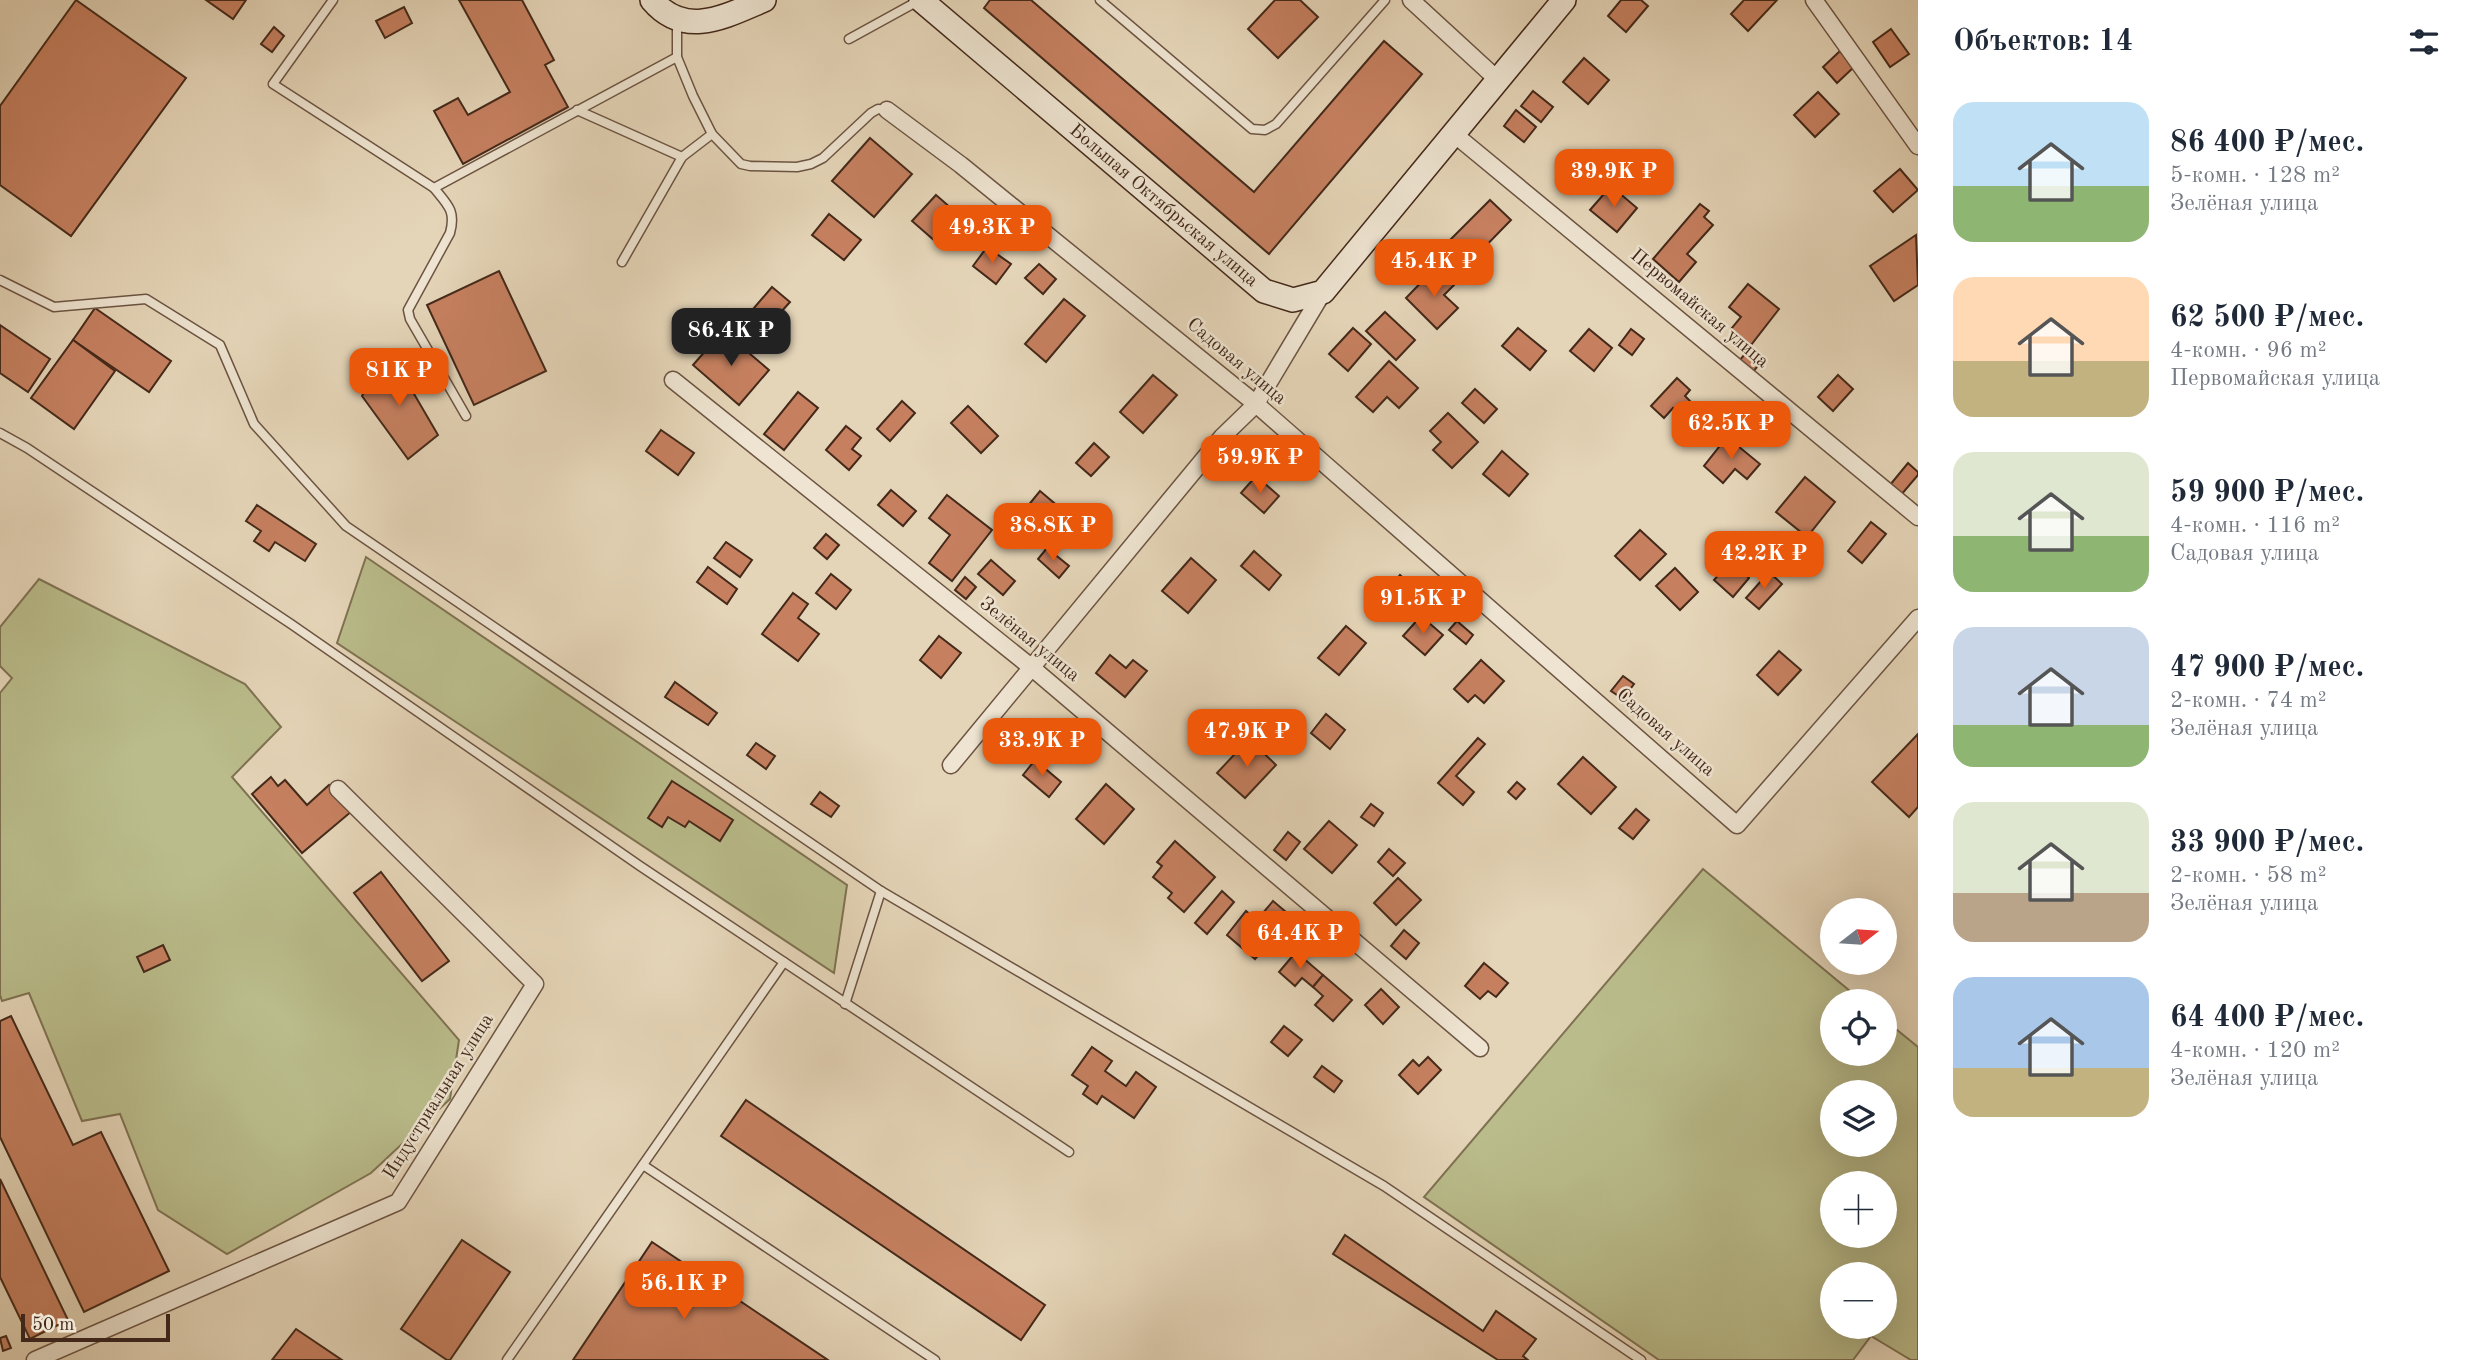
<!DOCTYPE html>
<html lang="ru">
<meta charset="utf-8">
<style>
:root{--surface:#fff;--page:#f2f2f3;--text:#1f2937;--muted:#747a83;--accent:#ea580c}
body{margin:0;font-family:"Old Standard TT",serif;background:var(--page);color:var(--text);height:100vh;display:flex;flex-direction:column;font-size:26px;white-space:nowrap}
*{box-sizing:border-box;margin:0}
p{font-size:23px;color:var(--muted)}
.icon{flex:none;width:38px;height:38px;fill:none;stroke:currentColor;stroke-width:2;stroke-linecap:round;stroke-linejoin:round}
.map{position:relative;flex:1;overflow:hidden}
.sheet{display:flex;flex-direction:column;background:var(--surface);width:560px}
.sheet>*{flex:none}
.needle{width:46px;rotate:73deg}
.fabs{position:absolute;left:1820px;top:898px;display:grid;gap:14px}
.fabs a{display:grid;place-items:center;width:77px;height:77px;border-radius:50%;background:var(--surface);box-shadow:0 7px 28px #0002;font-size:35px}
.scale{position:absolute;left:21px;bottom:18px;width:149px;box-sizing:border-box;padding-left:7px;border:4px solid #44291a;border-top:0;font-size:19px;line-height:24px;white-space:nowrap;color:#44291a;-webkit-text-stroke:5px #eee4d1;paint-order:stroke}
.price{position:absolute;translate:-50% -60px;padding:0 16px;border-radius:14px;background:var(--accent);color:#fff;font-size:23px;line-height:46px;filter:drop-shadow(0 2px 4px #0008)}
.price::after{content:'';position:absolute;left:50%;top:42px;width:21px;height:16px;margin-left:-10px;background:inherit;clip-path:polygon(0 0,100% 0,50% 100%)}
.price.current{background:#222;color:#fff}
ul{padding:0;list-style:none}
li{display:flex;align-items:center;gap:21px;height:175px;padding:0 35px}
li span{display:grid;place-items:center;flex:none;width:196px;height:140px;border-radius:21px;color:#555}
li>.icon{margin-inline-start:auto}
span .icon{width:84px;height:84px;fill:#fffc;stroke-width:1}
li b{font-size:30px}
h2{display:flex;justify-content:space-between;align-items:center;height:84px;padding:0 35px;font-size:30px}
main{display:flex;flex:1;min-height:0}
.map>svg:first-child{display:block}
.green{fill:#babc8b;stroke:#7f7252;stroke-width:2;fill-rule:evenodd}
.building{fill:#c68060;stroke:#44291a;stroke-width:2}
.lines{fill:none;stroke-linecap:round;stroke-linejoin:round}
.lane-casing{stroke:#6c5442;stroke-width:11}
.street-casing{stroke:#6c5442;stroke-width:19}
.secondary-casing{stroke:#44291a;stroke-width:26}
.lane{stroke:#eee4d1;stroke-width:8}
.street{stroke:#eee4d1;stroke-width:16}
.secondary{stroke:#eee4d1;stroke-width:23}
.labels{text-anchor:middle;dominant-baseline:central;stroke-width:5;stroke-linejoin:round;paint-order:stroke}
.street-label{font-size:19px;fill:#44291a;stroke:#eee4d1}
</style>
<main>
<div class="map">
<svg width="1918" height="1360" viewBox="0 0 1918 1360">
<rect width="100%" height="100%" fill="#e5d5b8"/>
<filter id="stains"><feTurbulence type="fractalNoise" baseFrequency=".00286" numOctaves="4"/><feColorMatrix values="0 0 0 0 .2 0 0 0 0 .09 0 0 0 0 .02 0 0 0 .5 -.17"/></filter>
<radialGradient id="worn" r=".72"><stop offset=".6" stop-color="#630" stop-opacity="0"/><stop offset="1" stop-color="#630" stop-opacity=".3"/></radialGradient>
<g class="green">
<path d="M 366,557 L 847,885 L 834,973 L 337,643 Z"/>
<path d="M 39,579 L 245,684 L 281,727 L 232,777 L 459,1040 L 450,1099 L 371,1173 L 227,1254 L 158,1210 L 120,1114 L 82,1121 L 29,993 L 2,1001 L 0,995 L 0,693 L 12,678 L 0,666 L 0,627 Z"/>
<path d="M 1703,869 L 1862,1001 L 1832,1001 L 1832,1054 L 1885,1054 L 1885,1020 L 1918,1047 L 1918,1360 L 1911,1360 L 1871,1336 L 1853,1360 L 1659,1360 L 1424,1197 ZM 1885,1092 L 1885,1144 L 1832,1144 L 1832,1092 ZM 1832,1183 L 1885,1183 L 1885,1236 L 1832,1236 ZM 1832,1274 L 1885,1274 L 1885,1326 L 1832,1326 Z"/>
</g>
<g class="building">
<path d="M 76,0 L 186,78 L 71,236 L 0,185 L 0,106 Z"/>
<path d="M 206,0 L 246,0 L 233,19 Z"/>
<path d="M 459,0 L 522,0 L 554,60 L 545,65 L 568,107 L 463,164 L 434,111 L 458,98 L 468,115 L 510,92 Z"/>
<path d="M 990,0 L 1031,0 L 1254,192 L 1384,41 L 1422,74 L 1269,254 L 984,8 Z"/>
<path d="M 1275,0 L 1300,0 L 1318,17 L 1278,58 L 1248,29 Z"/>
<path d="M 1621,0 L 1641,0 L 1648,6 L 1626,32 L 1608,16 Z"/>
<path d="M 1744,0 L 1777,0 L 1748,31 L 1731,14 Z"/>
<path d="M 404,7 L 412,23 L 385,38 L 376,21 Z"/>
<path d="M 274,27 L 284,36 L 272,52 L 261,44 Z"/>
<path d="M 1891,29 L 1909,54 L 1890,67 L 1873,42 Z"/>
<path d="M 1840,51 L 1854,67 L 1837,83 L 1823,67 Z"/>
<path d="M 1584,58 L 1609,80 L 1588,104 L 1563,82 Z"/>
<path d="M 1533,91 L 1553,107 L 1541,122 L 1521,106 Z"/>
<path d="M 1818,92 L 1839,114 L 1815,137 L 1794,115 Z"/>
<path d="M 1516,110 L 1536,127 L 1524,142 L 1504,126 Z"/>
<path d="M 870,138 L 912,174 L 874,217 L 832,181 Z"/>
<path d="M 1900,169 L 1918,190 L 1893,212 L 1874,191 Z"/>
<path d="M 1611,186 L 1637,208 L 1617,232 L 1590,210 Z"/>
<path d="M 936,195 L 959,215 L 935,241 L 912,221 Z"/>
<path d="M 1490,200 L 1511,220 L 1471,261 L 1450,240 Z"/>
<path d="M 1700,204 L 1709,211 L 1704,217 L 1713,225 L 1687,254 L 1696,262 L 1679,282 L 1653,259 Z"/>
<path d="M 829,214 L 861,240 L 844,260 L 812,235 Z"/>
<path d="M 1916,235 L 1918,285 L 1894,301 L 1870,266 Z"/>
<path d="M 987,247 L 1011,264 L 996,284 L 973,266 Z"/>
<path d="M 1039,264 L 1056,279 L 1043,294 L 1025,278 Z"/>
<path d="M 1435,268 L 1454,285 L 1444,295 L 1458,308 L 1437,329 L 1406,298 Z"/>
<path d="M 499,271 L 546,371 L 474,405 L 427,305 Z"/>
<path d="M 1748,284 L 1779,309 L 1751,345 L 1731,329 L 1741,317 L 1729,307 Z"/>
<path d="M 772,287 L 790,302 L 771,323 L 754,308 Z"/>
<path d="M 1064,299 L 1085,316 L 1046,362 L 1025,344 Z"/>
<path d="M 95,308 L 171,361 L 149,392 L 73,340 Z"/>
<path d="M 1385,312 L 1415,340 L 1396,360 L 1366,331 Z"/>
<path d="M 0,325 L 50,359 L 28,392 L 0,373 Z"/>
<path d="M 1353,328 L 1371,344 L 1348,371 L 1329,354 Z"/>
<path d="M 1518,328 L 1546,351 L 1530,370 L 1502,346 Z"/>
<path d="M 1589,329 L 1612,348 L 1594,371 L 1570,351 Z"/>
<path d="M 1631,329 L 1644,339 L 1632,355 L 1619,345 Z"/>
<path d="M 723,331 L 769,370 L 739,405 L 693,365 Z"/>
<path d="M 73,340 L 115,371 L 74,429 L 31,398 Z"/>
<path d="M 1750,348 L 1763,359 L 1753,372 L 1739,361 Z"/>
<path d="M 389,351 L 438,435 L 408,459 L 362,396 Z"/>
<path d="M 1389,361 L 1418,388 L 1399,408 L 1387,397 L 1373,412 L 1356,397 Z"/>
<path d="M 1153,375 L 1177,395 L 1143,433 L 1120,412 Z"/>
<path d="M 1838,375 L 1853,389 L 1833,411 L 1818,397 Z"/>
<path d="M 1677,378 L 1690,390 L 1685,396 L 1690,401 L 1679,413 L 1673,408 L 1664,418 L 1651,406 Z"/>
<path d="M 1475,389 L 1497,409 L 1484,423 L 1462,403 Z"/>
<path d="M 798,392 L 818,408 L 784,450 L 764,434 Z"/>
<path d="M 902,401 L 915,413 L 890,441 L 877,429 Z"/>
<path d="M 968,406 L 998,436 L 981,453 L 951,423 Z"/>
<path d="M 1448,413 L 1478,442 L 1452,468 L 1433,450 L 1441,442 L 1430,431 Z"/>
<path d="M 846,426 L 861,438 L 852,449 L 861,456 L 849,470 L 826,450 Z"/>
<path d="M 661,430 L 694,453 L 678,475 L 646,451 Z"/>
<path d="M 1727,437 L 1760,464 L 1747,479 L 1735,469 L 1723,483 L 1704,466 Z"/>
<path d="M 1094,443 L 1109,457 L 1091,476 L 1076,463 Z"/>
<path d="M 1502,451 L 1528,474 L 1509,496 L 1483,474 Z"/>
<path d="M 1908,463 L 1918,472 L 1918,475 L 1901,495 L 1890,485 Z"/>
<path d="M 1256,476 L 1279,496 L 1264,513 L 1241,493 Z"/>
<path d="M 1805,477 L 1835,502 L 1807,537 L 1776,512 Z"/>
<path d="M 891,490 L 916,511 L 903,526 L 878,505 Z"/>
<path d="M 1040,491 L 1066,513 L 1052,529 L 1027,507 Z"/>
<path d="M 947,495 L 992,530 L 952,581 L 929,563 L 950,535 L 929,518 Z"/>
<path d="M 257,505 L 316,544 L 305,561 L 275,542 L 269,551 L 254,541 L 261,531 L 246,521 Z"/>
<path d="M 1871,522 L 1886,534 L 1862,563 L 1848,551 Z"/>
<path d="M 1640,530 L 1666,554 L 1640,580 L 1615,556 Z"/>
<path d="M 826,534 L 839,545 L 827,559 L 814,548 Z"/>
<path d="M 726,542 L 752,560 L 740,577 L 714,558 Z"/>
<path d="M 1047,548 L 1069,566 L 1059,578 L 1038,559 Z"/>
<path d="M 1254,551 L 1281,575 L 1269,590 L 1241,566 Z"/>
<path d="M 1191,558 L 1216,580 L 1188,613 L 1162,591 Z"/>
<path d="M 991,560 L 1015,581 L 1003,595 L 978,574 Z"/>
<path d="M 1731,561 L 1749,578 L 1733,597 L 1714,580 Z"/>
<path d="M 708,567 L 737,589 L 727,604 L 697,582 Z"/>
<path d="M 1675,568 L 1698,592 L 1680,610 L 1656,586 Z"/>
<path d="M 1769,572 L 1782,584 L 1759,609 L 1746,598 Z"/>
<path d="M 831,574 L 851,590 L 836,609 L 816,593 Z"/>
<path d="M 1400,575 L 1412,586 L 1395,606 L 1383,596 Z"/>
<path d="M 965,577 L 976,587 L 966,599 L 955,590 Z"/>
<path d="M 793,593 L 808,604 L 798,618 L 819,634 L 798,661 L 762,634 Z"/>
<path d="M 1421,616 L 1443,635 L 1425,655 L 1403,636 Z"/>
<path d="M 1457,621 L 1473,635 L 1466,644 L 1449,630 Z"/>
<path d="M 1346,626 L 1366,643 L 1339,675 L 1318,658 Z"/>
<path d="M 939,636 L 961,653 L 941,678 L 920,660 Z"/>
<path d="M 1779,651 L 1801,670 L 1778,695 L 1757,675 Z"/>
<path d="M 1110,655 L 1126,668 L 1133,660 L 1147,671 L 1125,697 L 1096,673 Z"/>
<path d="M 1481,660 L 1504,681 L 1484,703 L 1475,695 L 1468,702 L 1454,689 Z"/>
<path d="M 1623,676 L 1634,684 L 1623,699 L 1611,691 Z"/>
<path d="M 675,682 L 717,713 L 708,725 L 665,697 Z"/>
<path d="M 1326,714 L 1345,730 L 1330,749 L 1311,733 Z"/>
<path d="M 1918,734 L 1918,807 L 1909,817 L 1872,782 Z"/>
<path d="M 1478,738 L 1485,744 L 1456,776 L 1474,792 L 1463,805 L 1438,783 Z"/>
<path d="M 1249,739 L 1276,765 L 1245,798 L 1217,773 Z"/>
<path d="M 756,743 L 775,756 L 766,769 L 747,755 Z"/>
<path d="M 1583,757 L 1616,787 L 1591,814 L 1558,784 Z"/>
<path d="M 1035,760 L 1061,782 L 1049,797 L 1023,775 Z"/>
<path d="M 271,777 L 278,786 L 285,780 L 307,805 L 329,785 L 352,811 L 302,853 L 252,794 Z"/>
<path d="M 672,781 L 733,820 L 720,841 L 689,821 L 685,827 L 668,817 L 662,827 L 648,818 Z"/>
<path d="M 1517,782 L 1525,789 L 1516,799 L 1508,792 Z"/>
<path d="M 1106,784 L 1134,809 L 1104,844 L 1076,819 Z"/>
<path d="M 820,792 L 839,806 L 831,817 L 811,804 Z"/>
<path d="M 1371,804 L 1383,813 L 1374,826 L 1361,817 Z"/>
<path d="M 1636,809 L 1649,820 L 1633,839 L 1619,828 Z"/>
<path d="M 1329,821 L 1357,845 L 1332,873 L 1304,849 Z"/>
<path d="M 1288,832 L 1300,842 L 1286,860 L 1274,850 Z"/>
<path d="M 1175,841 L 1215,877 L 1184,912 L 1168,898 L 1172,893 L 1153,877 L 1162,866 L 1157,862 Z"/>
<path d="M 1389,849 L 1405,863 L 1393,876 L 1378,862 Z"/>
<path d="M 381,872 L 449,961 L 422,981 L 354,893 Z"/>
<path d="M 1398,878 L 1421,900 L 1396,925 L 1374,903 Z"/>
<path d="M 1222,891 L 1234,902 L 1207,934 L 1195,923 Z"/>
<path d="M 1273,901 L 1292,917 L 1255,959 L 1227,935 L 1246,911 L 1257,920 Z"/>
<path d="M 1294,918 L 1306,929 L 1290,949 L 1277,938 Z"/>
<path d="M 1404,930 L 1419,943 L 1406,959 L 1391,946 Z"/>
<path d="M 163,945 L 170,960 L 144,972 L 137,957 Z"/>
<path d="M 1296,952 L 1323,975 L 1313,987 L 1302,978 L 1295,986 L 1279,972 Z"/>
<path d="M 1484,963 L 1508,983 L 1496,997 L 1488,991 L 1480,999 L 1465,986 Z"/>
<path d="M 1323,975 L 1352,1000 L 1333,1021 L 1315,1005 L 1323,996 L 1313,987 Z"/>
<path d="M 1381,989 L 1399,1007 L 1383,1024 L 1365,1005 Z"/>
<path d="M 11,1016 L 73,1145 L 101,1132 L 169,1271 L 84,1312 L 0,1137 L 0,1021 Z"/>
<path d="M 1284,1026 L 1302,1040 L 1288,1056 L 1271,1042 Z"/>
<path d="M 1092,1047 L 1112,1061 L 1105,1071 L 1126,1086 L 1136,1072 L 1156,1087 L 1134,1118 L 1102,1096 L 1097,1104 L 1083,1094 L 1088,1086 L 1072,1075 Z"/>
<path d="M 1428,1057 L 1441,1070 L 1418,1094 L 1399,1075 L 1413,1060 L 1419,1066 Z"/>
<path d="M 1322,1066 L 1342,1081 L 1334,1092 L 1314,1077 Z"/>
<path d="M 746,1100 L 1045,1305 L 1021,1340 L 721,1136 Z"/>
<path d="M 0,1179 L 68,1320 L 30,1339 L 0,1277 Z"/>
<path d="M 1345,1235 L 1483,1331 L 1496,1311 L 1536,1339 L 1523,1356 L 1528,1360 L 1498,1360 L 1333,1254 Z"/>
<path d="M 462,1240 L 510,1272 L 450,1360 L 447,1360 L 401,1329 Z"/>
<path d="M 652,1242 L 828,1360 L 573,1360 Z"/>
<path d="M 296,1329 L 342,1360 L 272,1360 Z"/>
<path d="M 6,1336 L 11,1348 L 3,1351 L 0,1338 Z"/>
</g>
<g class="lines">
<defs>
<g id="lane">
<path d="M 333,0 L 273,84 L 434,188"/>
<path d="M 1100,0 L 1252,129 L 1265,130 L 1276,124 L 1385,0"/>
<path d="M 677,22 L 677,57 L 693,96 L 712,134 L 741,164 L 750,166 L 797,167 L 811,164 L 823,158 L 871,113 L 878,109 L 887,110"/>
<path d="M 849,39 L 920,0"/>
<path d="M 577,110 L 682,157"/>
<path d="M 622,262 L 682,157 L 712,134"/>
<path d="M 0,280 L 54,307 L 146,299 L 220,345 L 254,424 L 346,526 L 881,891 L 1384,1186 L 1641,1360"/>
<path d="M 466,416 L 410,319 L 408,310 L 450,233 C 456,211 448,205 434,188 L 677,57"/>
<path d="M 0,433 L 27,448 L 291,624 L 640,866 L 1069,1152"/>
<path d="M 845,1004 L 881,891"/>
<path d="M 643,1165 L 935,1360"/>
<path d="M 507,1360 L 784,962"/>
</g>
<g id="street">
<path d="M 1411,0 L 1498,80"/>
<path d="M 1814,0 L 1918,146"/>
<path d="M 887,110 L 961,165 L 1256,404 L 1737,825 L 1918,618"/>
<path d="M 1454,134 L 1918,517"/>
<path d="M 673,380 L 1031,667 L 1480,1048"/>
<path d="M 951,765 L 1222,437 L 1256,404 L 1323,292"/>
<path d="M 35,1360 L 398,1202 L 535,984 L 338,789"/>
</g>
<g id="secondary">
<path d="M 652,0 C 685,39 726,16 764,0"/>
<path id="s1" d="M 921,0 L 1264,291 L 1293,300 L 1323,292 L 1564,0"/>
</g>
</defs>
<use href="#lane" class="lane-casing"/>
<use href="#street" class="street-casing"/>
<use href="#secondary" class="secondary-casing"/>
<use href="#lane" class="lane"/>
<use href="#street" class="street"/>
<use href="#secondary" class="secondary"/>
</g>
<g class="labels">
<g class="street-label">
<text stroke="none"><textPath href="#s1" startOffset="318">Большая Октябрьская улица</textPath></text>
<text transform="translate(1699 309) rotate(40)">Первомайская улица</text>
<text transform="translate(1236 362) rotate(40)">Садовая улица</text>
<text transform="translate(1029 640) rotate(39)">Зелёная улица</text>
<text transform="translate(1665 733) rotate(41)">Садовая улица</text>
<text transform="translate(439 1097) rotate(-58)">Индустриальная улица</text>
</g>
</g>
<rect width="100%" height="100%" filter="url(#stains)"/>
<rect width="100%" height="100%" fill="url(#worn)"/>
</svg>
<div class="fabs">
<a><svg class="needle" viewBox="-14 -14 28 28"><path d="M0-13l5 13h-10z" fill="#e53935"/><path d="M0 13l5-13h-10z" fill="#747a83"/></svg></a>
<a><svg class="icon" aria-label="locate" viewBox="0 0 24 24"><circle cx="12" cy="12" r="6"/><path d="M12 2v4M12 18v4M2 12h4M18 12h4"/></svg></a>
<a><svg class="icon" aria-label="layers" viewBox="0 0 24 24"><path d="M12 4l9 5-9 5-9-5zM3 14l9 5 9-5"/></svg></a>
<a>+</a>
<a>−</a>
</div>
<div class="scale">50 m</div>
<b class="price" style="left:1614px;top:209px">39.9K ₽</b>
<b class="price" style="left:992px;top:265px">49.3K ₽</b>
<b class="price" style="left:1434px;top:299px">45.4K ₽</b>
<b class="price current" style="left:731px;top:368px">86.4K ₽</b>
<b class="price" style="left:399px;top:408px">81K ₽</b>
<b class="price" style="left:1731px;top:461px">62.5K ₽</b>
<b class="price" style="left:1260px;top:495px">59.9K ₽</b>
<b class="price" style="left:1053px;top:563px">38.8K ₽</b>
<b class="price" style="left:1764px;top:591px">42.2K ₽</b>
<b class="price" style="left:1423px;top:636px">91.5K ₽</b>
<b class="price" style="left:1247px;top:769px">47.9K ₽</b>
<b class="price" style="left:1042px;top:778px">33.9K ₽</b>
<b class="price" style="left:1300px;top:971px">64.4K ₽</b>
<b class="price" style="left:684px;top:1321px">56.1K ₽</b>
</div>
<section class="sheet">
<h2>Объектов: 14<svg class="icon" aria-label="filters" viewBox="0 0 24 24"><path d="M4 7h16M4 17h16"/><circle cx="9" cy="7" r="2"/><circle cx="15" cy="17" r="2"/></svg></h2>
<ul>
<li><span style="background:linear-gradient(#bfe0f5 60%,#8fb573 0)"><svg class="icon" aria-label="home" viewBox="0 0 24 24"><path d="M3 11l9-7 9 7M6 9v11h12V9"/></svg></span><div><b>86 400 ₽/мес.</b><p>5-комн. · 128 m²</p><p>Зелёная улица</p></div></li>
<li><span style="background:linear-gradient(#ffd9b3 60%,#c2b280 0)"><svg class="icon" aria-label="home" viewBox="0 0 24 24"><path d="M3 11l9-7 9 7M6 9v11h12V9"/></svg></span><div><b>62 500 ₽/мес.</b><p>4-комн. · 96 m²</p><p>Первомайская улица</p></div></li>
<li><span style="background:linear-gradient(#dfe7d0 60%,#8fb573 0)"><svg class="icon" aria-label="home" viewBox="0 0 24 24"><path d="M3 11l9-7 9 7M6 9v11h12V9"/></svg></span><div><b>59 900 ₽/мес.</b><p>4-комн. · 116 m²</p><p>Садовая улица</p></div></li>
<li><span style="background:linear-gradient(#c9d6e8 70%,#8fb573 0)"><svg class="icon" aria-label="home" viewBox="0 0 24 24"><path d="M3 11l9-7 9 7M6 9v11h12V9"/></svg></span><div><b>47 900 ₽/мес.</b><p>2-комн. · 74 m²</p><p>Зелёная улица</p></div></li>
<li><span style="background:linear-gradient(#dfe7d0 65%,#b9a48a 0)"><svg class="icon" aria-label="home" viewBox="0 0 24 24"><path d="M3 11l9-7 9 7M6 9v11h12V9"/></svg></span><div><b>33 900 ₽/мес.</b><p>2-комн. · 58 m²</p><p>Зелёная улица</p></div></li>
<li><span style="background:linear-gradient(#a9c7e8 65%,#c2b280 0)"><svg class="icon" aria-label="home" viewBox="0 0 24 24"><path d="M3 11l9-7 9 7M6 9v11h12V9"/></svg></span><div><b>64 400 ₽/мес.</b><p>4-комн. · 120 m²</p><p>Зелёная улица</p></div></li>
</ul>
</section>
</main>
